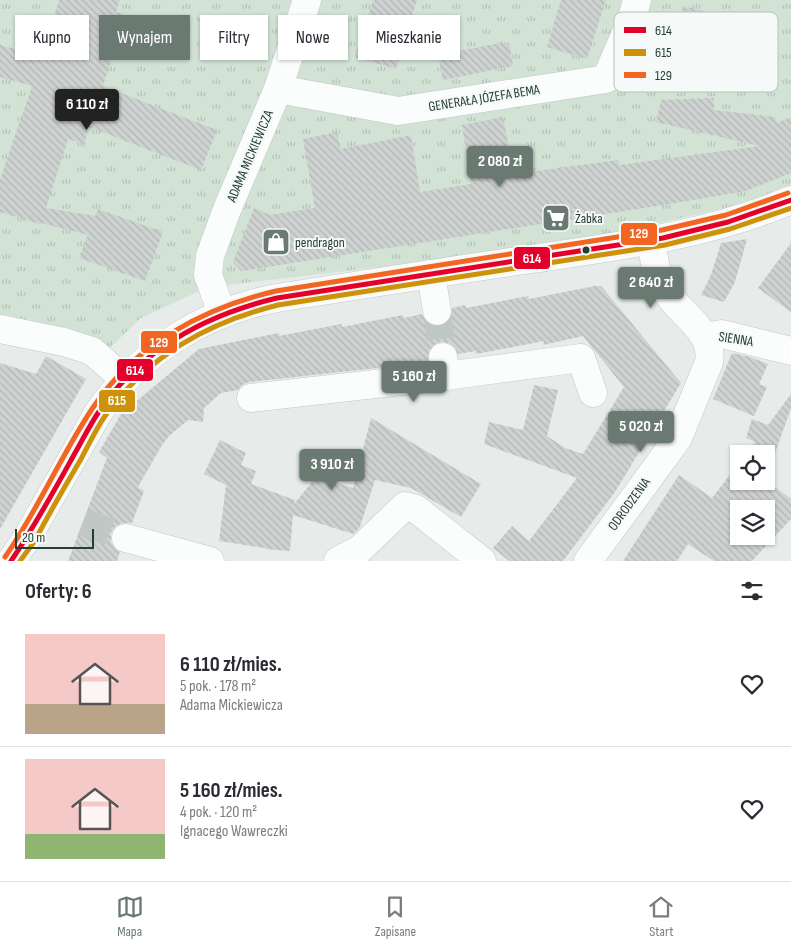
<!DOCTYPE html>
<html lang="pl">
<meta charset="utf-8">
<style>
:root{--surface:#fff;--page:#f2f2f3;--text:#2b2b33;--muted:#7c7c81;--line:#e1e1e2;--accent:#6a7a73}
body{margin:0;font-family:"Sofia Sans Condensed",sans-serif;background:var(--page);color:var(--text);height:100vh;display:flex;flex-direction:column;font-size:19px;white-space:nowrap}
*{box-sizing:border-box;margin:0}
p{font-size:16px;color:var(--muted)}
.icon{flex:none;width:28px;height:28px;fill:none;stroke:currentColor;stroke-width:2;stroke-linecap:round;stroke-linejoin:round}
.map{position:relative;height:561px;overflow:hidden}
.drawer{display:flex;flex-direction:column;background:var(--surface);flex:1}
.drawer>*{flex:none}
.banner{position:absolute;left:15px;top:15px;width:500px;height:45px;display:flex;gap:10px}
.tools{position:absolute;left:730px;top:445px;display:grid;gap:10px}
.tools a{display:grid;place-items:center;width:45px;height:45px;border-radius:0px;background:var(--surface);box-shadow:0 1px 4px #0004;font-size:25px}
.scale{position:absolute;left:15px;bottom:12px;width:79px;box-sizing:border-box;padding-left:5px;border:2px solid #263d34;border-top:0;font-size:14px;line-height:18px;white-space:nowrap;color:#263d34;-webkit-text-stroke:4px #f5f9f7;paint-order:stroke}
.price{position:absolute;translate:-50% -42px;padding:0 11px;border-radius:5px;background:var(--accent);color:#fff;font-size:16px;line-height:32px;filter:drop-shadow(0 1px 2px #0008)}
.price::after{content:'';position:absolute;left:50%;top:30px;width:15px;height:11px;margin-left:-8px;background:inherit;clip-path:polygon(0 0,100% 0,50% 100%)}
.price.selected{background:#222;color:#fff}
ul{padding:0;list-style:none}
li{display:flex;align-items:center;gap:15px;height:125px;padding:0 25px}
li+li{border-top:1px solid var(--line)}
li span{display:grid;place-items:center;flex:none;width:140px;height:100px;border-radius:0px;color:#555}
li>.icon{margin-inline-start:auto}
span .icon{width:60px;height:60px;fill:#fffc;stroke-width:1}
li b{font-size:21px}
h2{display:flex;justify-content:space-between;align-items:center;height:60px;padding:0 25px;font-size:21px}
.chip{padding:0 18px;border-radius:0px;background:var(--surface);box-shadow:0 1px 4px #0004;font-size:18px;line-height:45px}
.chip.selected{background:var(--accent);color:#fff}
.tabs{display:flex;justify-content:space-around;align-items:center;height:70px;border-top:1px solid var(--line);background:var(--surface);font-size:14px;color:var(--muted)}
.tabs a{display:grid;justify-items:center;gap:2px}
.tabs .selected{color:var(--accent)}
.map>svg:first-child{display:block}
.grass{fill:url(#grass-tufts)}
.building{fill:url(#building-back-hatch);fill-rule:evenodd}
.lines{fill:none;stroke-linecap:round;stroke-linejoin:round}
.minor-tunnel{stroke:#c0c8c5;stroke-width:28;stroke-dasharray:28 14;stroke-linecap:butt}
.minor-casing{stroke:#c4c8c6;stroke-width:29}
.minor{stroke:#fbfcfc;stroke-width:28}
.bus-1-casing{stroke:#f5f9f7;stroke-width:9}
.bus-2-casing{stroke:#f5f9f7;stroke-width:9}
.bus-3-casing{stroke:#f5f9f7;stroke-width:9}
.bus-1{stroke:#e4002b;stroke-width:5}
.bus-2{stroke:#cd910a;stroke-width:5}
.bus-3{stroke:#f26522;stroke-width:5}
.bus-dot{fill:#263d34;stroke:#f5f9f7;stroke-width:2}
.labels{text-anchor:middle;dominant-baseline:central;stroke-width:4;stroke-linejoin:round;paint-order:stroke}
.street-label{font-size:14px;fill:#263d34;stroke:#f5f9f7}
.poi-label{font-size:14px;fill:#263d34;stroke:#f5f9f7;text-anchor:start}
.key{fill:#f5f9f7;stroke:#b7c1bc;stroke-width:1}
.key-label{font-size:14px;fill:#263d34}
.line-badge{stroke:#f5f9f7;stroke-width:2}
.badge-label{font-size:14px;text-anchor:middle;font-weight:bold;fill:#fff}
</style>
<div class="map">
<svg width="791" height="561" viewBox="0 0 791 561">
<defs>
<pattern id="grass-tufts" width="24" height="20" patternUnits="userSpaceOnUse" patternTransform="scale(1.25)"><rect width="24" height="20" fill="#d2e2d5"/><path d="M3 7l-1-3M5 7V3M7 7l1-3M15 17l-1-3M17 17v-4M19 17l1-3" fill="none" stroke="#b4c3b7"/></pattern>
<pattern id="building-back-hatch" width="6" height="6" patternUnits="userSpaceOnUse" patternTransform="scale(1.25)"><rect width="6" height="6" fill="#ced2d0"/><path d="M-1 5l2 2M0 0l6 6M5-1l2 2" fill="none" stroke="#b1b5b3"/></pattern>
</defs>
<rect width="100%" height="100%" fill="#e7ebe9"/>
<path class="grass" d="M 0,0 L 791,0 L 791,193 L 553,247 L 208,287 L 141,318 L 102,355 L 0,330 Z"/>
<g class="building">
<path d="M 59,0 L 120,0 L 116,12 L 126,15 L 103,86 L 217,130 L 201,170 L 89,127 L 84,144 L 68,139 L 46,208 L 95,216 L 98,209 L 163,232 L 145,281 L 79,258 L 88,235 L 41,223 L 40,224 L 0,212 L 0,180 L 32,86 L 0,77 L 0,45 L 41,56 Z"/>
<path d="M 373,0 L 417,0 L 396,69 L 355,57 Z"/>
<path d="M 561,0 L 606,0 L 587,59 L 547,47 Z"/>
<path d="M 683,6 L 707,12 L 688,91 L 665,84 Z"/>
<path d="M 500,43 L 509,43 L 513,66 L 443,80 L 438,55 Z"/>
<path d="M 714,98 L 714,110 L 774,117 L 777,123 L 791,117 L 791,173 L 746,191 L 675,203 L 241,271 L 233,262 L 254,208 L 270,215 L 315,208 L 303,139 L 337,132 L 341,149 L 411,135 L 420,192 L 471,184 L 462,125 L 503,117 L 514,174 L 618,160 L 619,165 L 760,146 L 656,122 L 661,100 Z"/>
<path d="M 747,239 L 735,282 L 724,302 L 701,295 L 711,275 L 721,243 Z"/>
<path d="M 791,243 L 791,312 L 758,288 Z"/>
<path d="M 595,286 L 601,286 L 681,383 L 615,492 L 563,561 L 509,561 L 493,548 L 512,526 L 529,541 L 577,478 L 484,444 L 489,422 L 523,430 L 534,385 L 558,390 L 547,436 L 565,448 L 583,454 L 624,387 L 583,336 L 543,345 L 544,341 L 476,354 L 476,351 L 458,354 L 455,348 L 449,343 L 440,342 L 434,345 L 429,351 L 428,361 L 414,364 L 413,361 L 377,368 L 249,382 L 242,385 L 238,390 L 221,393 L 204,408 L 203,422 L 188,420 L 169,436 L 162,445 L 138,487 L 144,491 L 132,523 L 122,523 L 115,527 L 111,533 L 111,542 L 115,549 L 120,552 L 117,561 L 68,561 L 107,458 L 99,452 L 121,414 L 199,349 L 279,333 L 279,336 L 341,324 L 342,327 L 403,315 L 404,318 L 422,314 L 425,321 L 431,325 L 440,326 L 447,323 L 451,317 L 452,308 L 465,305 L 466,308 L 528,296 L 529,299 Z"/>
<path d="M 732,353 L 750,357 L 768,364 L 759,384 L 767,387 L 754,416 L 713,399 Z"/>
<path d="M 46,356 L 86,379 L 0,529 L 0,363 L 36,374 Z"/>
<path d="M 791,394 L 791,408 L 766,479 L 766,454 L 745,454 L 755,442 L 746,438 L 752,419 L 768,425 Z"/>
<path d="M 371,418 L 481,484 L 461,517 L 411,488 L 375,480 L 360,527 L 353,534 L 293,515 L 290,551 L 265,549 L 265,548 L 219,541 L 226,485 L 204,474 L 220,440 L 246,453 L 241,465 L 256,471 L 251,484 L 295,500 L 294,504 L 316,477 L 353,488 Z"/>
<path d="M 739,463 L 739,481 L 766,481 L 766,480 L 791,499 L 791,519 L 752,561 L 714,561 L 688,544 L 677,561 L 623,561 L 679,475 L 712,498 ZM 739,509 L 766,509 L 766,536 L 739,536 Z"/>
</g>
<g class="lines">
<g class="minor-tunnel">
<path d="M 437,311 L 443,357"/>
<path d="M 83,522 L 126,538"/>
</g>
<defs>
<g id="minor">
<path d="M 278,89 L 398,111 L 606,79 L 632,19 L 637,0"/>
<path d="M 431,274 L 437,311"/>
<path d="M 222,313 L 208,275 L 210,256 L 226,212 L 278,89 L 307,0"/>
<path d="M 0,329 L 64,342 L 92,351 L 124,379"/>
<path d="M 705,337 L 722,334 L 791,351"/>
<path d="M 446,376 L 581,358 L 593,393"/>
<path d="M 251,398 L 446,376 L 443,357"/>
<path d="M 126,538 L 210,561"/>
<path d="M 11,561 L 27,538 L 98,413 C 140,352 204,312 277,298 C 362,285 447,271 532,259 C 619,246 709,235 791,200"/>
<path d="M 338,561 L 359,550 L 405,506 L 416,509 L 482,561"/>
<path d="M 588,561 L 678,438 L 709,362 C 715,330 677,313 664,288 C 655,274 654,256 651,239"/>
</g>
</defs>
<use href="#minor" class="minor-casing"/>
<use href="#minor" class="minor"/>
<defs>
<path id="bus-1" d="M 11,561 C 35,526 55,489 75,453 C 83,439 90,425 98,413 C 140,350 206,315 277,298 L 663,238 L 728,222 L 791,200"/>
<path id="bus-2" d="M 20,561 L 34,542 C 49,514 65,486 81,459 C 89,444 96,429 105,416 C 149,355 207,323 278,305 L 665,245 L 730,229 L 791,208"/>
<path id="bus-3" d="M 5,557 C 38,510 60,457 92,409 C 134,345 203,308 276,291 L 662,230 L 726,215 L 788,193"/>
</defs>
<use href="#bus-1" class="bus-1-casing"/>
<use href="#bus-2" class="bus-2-casing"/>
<use href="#bus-3" class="bus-3-casing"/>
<use href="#bus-1" class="bus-1"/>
<use href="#bus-2" class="bus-2"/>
<use href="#bus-3" class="bus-3"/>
</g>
<defs>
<symbol id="supermarket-square" viewBox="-11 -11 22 22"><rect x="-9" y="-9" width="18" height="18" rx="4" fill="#6a7a73" stroke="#f5f9f7"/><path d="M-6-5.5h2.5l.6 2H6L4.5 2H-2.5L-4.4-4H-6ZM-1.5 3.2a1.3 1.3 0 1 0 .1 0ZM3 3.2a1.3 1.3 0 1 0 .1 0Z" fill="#fff"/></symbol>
<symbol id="shop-square" viewBox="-11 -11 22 22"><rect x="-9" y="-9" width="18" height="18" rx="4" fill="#6a7a73" stroke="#f5f9f7"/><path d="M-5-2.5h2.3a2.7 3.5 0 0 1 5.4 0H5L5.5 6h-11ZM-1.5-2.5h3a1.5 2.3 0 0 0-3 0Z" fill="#fff"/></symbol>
</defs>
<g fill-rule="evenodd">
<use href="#supermarket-square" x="540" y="202" width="32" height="32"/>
<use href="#shop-square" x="260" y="226" width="32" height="32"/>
</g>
<circle class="bus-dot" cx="586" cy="250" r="4.5"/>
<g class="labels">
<g class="street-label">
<text transform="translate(484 98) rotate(-9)">GENERAŁA JÓZEFA BEMA</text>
<text transform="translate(250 156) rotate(-67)">ADAMA MICKIEWICZA</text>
<text transform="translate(736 339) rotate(9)">SIENNA</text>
<text transform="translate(629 504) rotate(-54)">ODRODZENIA</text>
</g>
<g class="poi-label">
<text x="575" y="218">Żabka</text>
<text x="295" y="242">pendragon</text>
</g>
</g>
<rect x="614" y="12" width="164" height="80" rx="8" class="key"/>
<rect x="624" y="27" width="22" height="6" fill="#e4002b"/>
<rect x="624" y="49" width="22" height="7" fill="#cd910a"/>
<rect x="624" y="72" width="22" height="6" fill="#f26522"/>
<g class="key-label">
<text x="655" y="35">614</text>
<text x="655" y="57">615</text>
<text x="655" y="80">129</text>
</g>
<g class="line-badge">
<rect x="620" y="222" width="38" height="24" rx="5" fill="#f26522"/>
<rect x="513" y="246" width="38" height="24" rx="5" fill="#e4002b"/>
<rect x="140" y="330" width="38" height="24" rx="5" fill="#f26522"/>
<rect x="116" y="358" width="38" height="24" rx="5" fill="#e4002b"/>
<rect x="98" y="389" width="38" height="24" rx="5" fill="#cd910a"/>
</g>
<g class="badge-label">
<text x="639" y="238">129</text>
<text x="532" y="263">614</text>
<text x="159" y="347">129</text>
<text x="135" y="375">614</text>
<text x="117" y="405">615</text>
</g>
</svg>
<div class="tools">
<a><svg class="icon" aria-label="locate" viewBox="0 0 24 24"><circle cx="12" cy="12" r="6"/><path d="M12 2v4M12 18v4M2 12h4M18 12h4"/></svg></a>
<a><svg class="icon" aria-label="layers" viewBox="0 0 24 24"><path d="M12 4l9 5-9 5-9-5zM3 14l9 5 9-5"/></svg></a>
</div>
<div class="scale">20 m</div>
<b class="price selected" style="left:87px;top:131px">6 110 zł</b>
<b class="price" style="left:500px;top:188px">2 080 zł</b>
<b class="price" style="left:651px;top:309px">2 640 zł</b>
<b class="price" style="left:414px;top:403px">5 160 zł</b>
<b class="price" style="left:641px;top:453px">5 020 zł</b>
<b class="price" style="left:332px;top:491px">3 910 zł</b>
<div class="banner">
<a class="chip">Kupno</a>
<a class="chip selected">Wynajem</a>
<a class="chip">Filtry</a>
<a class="chip">Nowe</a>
<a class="chip">Mieszkanie</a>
</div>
</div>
<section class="drawer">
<h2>Oferty: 6<svg class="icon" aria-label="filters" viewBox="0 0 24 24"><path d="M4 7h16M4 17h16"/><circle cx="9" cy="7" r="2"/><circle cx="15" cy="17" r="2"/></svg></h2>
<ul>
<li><span style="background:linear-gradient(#f6c9c9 70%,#b9a48a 0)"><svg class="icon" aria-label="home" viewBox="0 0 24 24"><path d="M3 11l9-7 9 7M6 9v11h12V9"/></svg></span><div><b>6 110 zł/mies.</b><p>5 pok. · 178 m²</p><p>Adama Mickiewicza</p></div><svg class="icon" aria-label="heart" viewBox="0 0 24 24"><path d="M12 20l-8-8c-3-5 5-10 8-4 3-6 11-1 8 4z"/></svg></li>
<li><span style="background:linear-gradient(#f6c9c9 75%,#8fb573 0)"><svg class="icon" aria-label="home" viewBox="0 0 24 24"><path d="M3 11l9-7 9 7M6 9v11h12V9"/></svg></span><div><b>5 160 zł/mies.</b><p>4 pok. · 120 m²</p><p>Ignacego Wawreczki</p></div><svg class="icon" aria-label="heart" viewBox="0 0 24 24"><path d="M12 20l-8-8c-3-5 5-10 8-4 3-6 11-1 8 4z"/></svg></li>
</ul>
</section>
<nav class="tabs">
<a class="selected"><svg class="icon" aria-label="map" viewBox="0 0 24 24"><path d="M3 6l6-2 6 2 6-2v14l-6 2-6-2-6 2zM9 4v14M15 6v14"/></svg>Mapa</a>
<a><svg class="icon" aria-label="saved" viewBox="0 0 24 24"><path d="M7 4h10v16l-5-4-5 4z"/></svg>Zapisane</a>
<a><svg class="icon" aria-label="home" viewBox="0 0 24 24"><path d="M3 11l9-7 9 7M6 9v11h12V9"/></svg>Start</a>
</nav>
